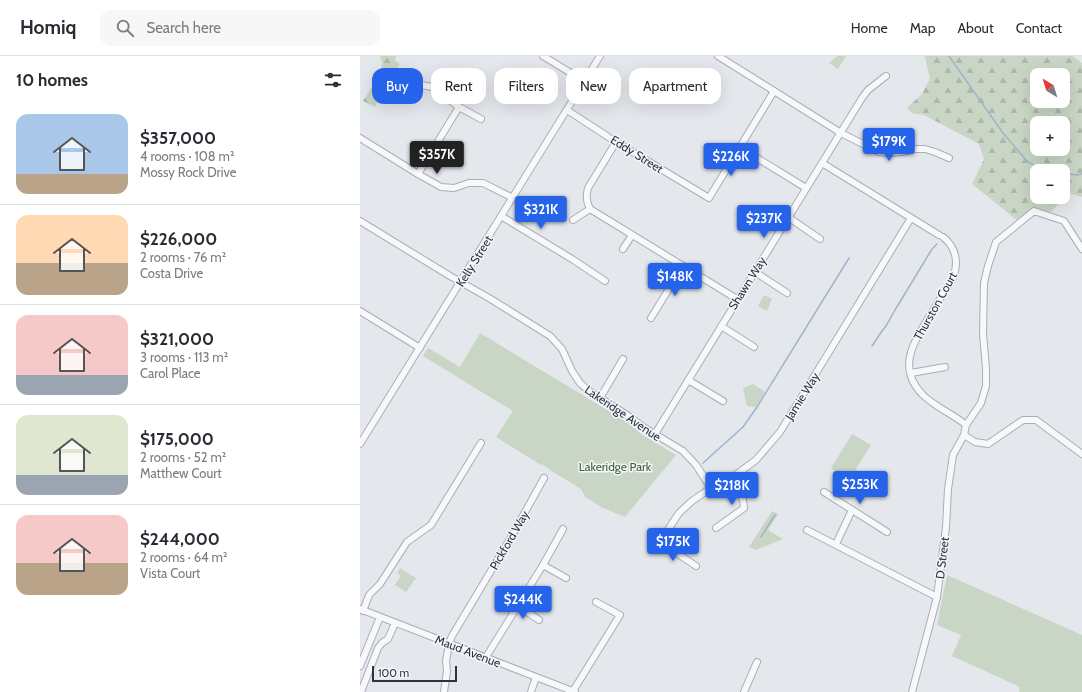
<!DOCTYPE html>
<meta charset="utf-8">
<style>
:root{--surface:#fff;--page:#f7f7f7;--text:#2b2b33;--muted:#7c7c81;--line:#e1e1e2;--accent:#2563eb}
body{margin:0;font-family:Cabin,sans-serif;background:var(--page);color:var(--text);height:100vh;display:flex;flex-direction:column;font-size:15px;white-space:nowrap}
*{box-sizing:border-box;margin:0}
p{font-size:13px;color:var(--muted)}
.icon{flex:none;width:22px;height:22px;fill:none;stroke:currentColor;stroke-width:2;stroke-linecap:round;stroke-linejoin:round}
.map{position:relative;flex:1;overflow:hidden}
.details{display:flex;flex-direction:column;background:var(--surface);width:360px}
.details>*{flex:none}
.banner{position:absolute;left:12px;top:12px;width:380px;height:36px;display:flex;gap:8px}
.needle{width:26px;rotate:322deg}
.controls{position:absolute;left:670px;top:12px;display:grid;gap:8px}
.controls a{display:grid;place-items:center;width:40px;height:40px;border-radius:8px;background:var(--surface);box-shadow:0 4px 16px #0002;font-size:20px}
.scale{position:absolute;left:12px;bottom:10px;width:85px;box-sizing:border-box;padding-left:4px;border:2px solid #2b3445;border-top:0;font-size:11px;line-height:14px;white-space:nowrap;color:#2b3445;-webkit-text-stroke:3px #f4f6f9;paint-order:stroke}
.price{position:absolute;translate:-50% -34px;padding:0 9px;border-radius:4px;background:var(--accent);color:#fff;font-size:13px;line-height:26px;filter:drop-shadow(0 1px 2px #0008)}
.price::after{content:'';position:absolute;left:50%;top:24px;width:12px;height:9px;margin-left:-6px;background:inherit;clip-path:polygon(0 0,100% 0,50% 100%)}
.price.on{background:#222;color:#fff}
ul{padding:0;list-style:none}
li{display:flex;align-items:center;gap:12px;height:100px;padding:0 16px}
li+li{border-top:1px solid var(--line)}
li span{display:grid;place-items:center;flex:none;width:112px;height:80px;border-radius:12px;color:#555}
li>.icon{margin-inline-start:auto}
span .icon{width:48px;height:48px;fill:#fffc;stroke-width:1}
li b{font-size:17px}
h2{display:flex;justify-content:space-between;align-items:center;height:48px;padding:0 16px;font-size:17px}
.tag{padding:0 14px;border-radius:12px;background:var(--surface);box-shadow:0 4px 16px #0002;font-size:14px;line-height:36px}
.tag.on{background:var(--accent);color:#fff}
header{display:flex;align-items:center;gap:24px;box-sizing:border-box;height:56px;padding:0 20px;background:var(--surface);border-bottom:1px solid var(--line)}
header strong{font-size:19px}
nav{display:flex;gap:22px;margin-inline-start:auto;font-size:14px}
.search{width:280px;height:36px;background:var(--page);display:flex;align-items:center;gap:10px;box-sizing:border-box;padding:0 14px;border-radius:12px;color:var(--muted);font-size:15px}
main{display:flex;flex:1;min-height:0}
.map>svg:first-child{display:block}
.green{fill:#c9d6c5}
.forest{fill:url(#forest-firs);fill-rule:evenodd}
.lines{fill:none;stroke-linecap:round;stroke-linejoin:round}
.stream{stroke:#9fb4cc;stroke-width:1.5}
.minor-casing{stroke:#a9aeb7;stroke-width:8}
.minor{stroke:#f7f8fa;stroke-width:6}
.labels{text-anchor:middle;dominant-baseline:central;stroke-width:3;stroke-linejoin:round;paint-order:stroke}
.street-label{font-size:12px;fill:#2b3445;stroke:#f4f6f9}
.park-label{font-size:12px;fill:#3f6138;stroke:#f4f6f9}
</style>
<header>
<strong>Homiq</strong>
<div class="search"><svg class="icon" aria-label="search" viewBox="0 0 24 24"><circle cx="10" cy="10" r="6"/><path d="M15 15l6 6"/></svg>Search here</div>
<nav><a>Home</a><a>Map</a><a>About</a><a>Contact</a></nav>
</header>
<main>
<section class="details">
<h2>10 homes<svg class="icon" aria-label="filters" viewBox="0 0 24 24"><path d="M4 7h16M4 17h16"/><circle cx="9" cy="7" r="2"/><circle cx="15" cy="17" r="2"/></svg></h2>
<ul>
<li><span style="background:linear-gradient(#a9c7e8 75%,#b9a48a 0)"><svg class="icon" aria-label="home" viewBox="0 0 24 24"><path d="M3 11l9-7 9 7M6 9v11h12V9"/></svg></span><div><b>$357,000</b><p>4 rooms · 108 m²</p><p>Mossy Rock Drive</p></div></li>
<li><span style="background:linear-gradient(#ffd9b3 60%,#b9a48a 0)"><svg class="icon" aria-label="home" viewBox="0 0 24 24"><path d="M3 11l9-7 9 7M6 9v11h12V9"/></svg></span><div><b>$226,000</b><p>2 rooms · 76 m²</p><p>Costa Drive</p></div></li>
<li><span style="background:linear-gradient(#f6c9c9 75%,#9aa5b1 0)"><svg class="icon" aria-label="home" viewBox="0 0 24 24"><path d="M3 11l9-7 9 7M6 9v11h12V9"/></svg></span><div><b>$321,000</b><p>3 rooms · 113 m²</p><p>Carol Place</p></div></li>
<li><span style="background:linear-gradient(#dfe7d0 75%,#9aa5b1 0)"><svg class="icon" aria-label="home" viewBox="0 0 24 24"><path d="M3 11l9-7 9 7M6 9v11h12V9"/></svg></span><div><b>$175,000</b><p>2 rooms · 52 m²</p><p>Matthew Court</p></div></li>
<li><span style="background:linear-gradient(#f6c9c9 60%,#b9a48a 0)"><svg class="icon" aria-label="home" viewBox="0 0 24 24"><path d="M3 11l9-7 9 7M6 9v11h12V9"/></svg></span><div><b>$244,000</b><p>2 rooms · 64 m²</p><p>Vista Court</p></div></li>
</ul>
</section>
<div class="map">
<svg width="722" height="636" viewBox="0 0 722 636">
<defs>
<pattern id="forest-firs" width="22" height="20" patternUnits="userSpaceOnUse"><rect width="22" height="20" fill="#c9d6c5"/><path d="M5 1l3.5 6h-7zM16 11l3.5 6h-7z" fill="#adb8ab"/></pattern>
</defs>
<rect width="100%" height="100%" fill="#e4e7ec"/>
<g class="green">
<path d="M 477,0 L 486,0 L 478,13 L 469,7 Z"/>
<path d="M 404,239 L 412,243 L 407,255 L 398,250 Z"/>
<path d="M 120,277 L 267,366 L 281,378 L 316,399 L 265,461 L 243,452 L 225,441 L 221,433 L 193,416 L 182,408 L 181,409 L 136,381 L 153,355 L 63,300 L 68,292 L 100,311 Z"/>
<path d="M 393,328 L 405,336 L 396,351 L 387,350 L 383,332 Z"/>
<path d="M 492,378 L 511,389 L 489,424 L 471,412 Z"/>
<path d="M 412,455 L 418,458 L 408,474 L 423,483 L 396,494 L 389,491 Z"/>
<path d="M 40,512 L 56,522 L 46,536 L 35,529 L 41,520 L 37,517 Z"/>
<path d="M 587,519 L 722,579 L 722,636 L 659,636 L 660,631 L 592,600 L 601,579 L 577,569 Z"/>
</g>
<g class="forest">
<path d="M 20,0 L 36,0 L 35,4 L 40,8 L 15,51 L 3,45 L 21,16 L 22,6 Z"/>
<path d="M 563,0 L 713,0 L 722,7 L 722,141 L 708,137 L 690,157 L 674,152 L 658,165 L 612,128 L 624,103 L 619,88 L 564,59 L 552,57 L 547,52 L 562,38 L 570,22 L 565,1 ZM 677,19 L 703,19 L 703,45 L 677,45 ZM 677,67 L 703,67 L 703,93 L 677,93 ZM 677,115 L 703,115 L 703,141 L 677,141 Z"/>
</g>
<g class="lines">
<g class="stream">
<path d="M 589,0 L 643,77 L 666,104 L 682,115"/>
<path d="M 703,117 L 717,119 L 722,118"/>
<path d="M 512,290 L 522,275 L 526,270 L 535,254 L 572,193 L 577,188"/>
<path d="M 343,407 L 383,371 L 397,351 L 489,202"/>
<path d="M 401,481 L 415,459"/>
</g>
<defs>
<g id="minor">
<path d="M 183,0 L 224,25"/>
<path d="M 358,0 L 481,77 L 519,96 L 530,97 L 542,96 L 554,93 L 565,93 L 575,96 L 589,102"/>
<path d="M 61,29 L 72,31 L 99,51 L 121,63"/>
<path d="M 207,54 L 256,86 L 349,142 L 414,35"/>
<path d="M 0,82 L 58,118 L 81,131 L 94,132 L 109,127 L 123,127 L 153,142"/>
<path d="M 379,91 L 446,132"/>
<path d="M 462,107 L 579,179"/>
<path d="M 58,118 L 99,51"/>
<path d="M 230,153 L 377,243"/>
<path d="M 230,153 C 226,145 226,140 228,132 L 256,86"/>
<path d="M 141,160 L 212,203 L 245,225"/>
<path d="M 428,161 L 460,183"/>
<path d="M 213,164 L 230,153"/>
<path d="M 0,165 L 90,220 L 129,242 L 190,280 L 202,293 L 212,315 L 220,327 L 229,335 L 270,361 L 283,371 L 323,395 L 336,409 L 351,432"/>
<path d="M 583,181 C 597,192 599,208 592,224 C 584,236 577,248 569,261 C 554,286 536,312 563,339 C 575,351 593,358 606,369"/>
<path d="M 263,193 L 272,179"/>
<path d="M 395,216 L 427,237"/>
<path d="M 0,255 L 60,292"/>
<path d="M 291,262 L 323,210"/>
<path d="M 361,270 L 394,291"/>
<path d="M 551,317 L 585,311"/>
<path d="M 328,324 L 363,345"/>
<path d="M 240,342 L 263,303"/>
<path d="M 295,378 L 502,42 L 508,34 L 526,20"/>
<path d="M 604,379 L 615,386 L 628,388 L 663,364 L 676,364 L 722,398"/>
<path d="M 0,388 L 240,0"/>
<path d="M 464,436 L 527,476"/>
<path d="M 356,472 L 384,452 L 383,444 L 370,423"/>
<path d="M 447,474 L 577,541"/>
<path d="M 476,488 L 492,454"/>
<path d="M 183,509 L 206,522"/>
<path d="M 336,510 L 300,486 L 319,457 L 332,445 L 351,432 L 370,423 L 396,404 L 420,376 L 551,162"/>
<path d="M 158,550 L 179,564"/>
<path d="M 0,553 L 215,636"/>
<path d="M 3,555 L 9,539 L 20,528 L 47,486 L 71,469 L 121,387"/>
<path d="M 126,601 L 183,509 L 203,473"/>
<path d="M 0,610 L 20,561"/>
<path d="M 213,635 L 260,559 L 236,546"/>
<path d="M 1,636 L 18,592 L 22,587 L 28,583 L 35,567"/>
<path d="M 84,636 L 87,615 L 86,605 L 88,594 L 89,587 L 92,580 L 150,483 L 184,422"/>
<path d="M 171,636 L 176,621"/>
<path d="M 384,636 L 397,606"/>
<path d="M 552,636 L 577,541 L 586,471 L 588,433 L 593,399 L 604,379 L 606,369 L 621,347 L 626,330 L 626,313 L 623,277 L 624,227 L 628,210 L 636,186 L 674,155 L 704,165 L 722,193"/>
</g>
</defs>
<use href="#minor" class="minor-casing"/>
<use href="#minor" class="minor"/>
</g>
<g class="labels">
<g class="street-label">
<text transform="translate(277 98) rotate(32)">Eddy Street</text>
<text transform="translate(114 205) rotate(-58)">Kelly Street</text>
<text transform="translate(387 227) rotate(-58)">Shawn Way</text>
<text transform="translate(575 250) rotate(-61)">Thurston Court</text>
<text transform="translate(442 340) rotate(-58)">Jamie Way</text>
<text transform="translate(263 357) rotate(34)">Lakeridge Avenue</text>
<text transform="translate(149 484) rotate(-60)">Pickford Way</text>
<text transform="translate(582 502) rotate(-83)">D Street</text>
<text transform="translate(108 595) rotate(21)">Maud Avenue</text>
</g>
<g class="park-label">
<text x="255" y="410">Lakeridge Park</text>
</g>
</g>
</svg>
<div class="controls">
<a><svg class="needle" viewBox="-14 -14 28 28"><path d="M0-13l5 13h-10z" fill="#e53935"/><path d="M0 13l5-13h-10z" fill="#7c7c81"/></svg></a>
<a>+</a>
<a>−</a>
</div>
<div class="scale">100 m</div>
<b class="price" style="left:529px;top:106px">$179K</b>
<b class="price on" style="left:77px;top:119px">$357K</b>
<b class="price" style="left:371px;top:121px">$226K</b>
<b class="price" style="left:181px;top:174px">$321K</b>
<b class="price" style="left:404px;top:183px">$237K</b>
<b class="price" style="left:315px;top:241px">$148K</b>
<b class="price" style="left:500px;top:449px">$253K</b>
<b class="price" style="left:372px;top:450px">$218K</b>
<b class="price" style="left:313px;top:506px">$175K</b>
<b class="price" style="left:163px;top:564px">$244K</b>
<div class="banner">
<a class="tag on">Buy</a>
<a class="tag">Rent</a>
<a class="tag">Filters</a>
<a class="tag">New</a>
<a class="tag">Apartment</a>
</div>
</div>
</main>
